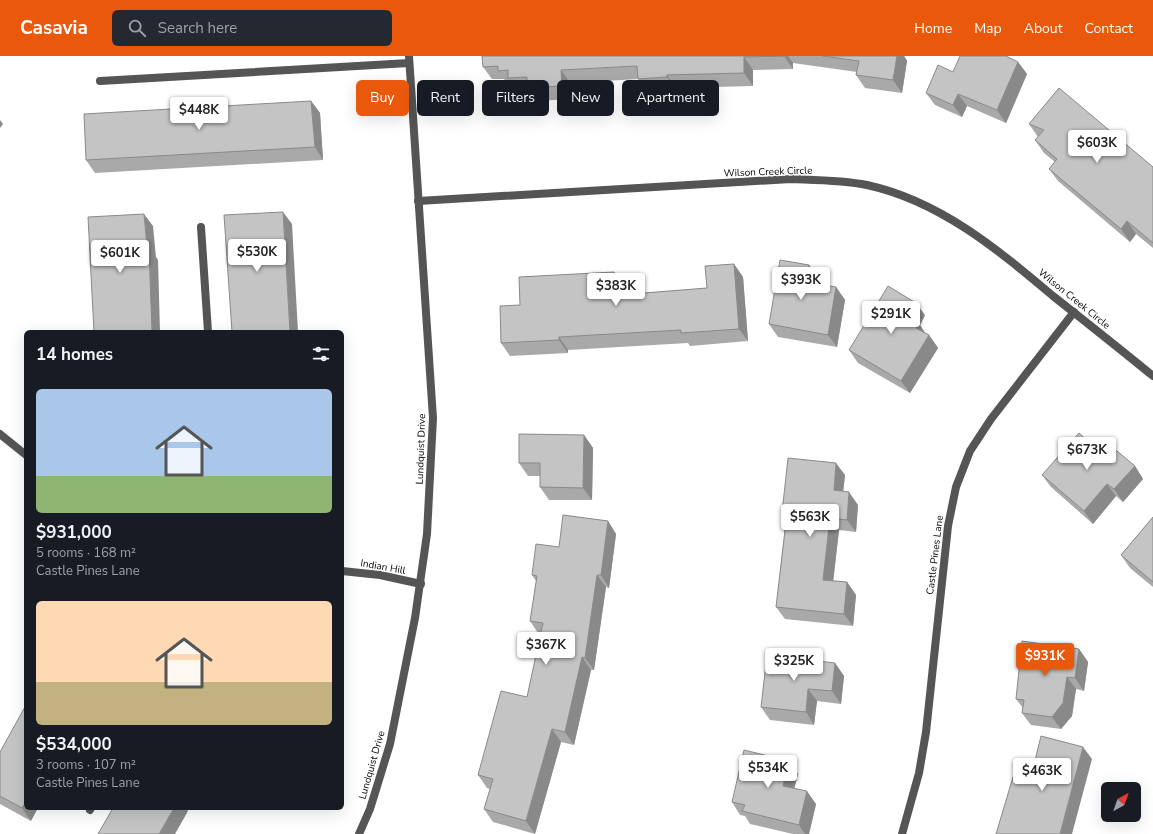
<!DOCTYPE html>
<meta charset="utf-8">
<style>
:root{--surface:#171b24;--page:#242831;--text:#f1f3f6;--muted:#9ea1a6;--accent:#ea580c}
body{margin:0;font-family:"Nunito Sans",sans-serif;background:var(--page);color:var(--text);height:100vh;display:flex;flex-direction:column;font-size:15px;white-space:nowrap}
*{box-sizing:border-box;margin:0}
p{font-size:13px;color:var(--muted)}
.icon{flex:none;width:22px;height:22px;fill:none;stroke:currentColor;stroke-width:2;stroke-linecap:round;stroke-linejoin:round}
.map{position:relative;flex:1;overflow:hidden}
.details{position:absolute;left:24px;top:274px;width:320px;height:480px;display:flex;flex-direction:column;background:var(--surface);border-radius:6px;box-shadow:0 4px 16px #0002}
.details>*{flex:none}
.top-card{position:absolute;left:356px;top:24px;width:380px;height:36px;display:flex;gap:8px}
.needle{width:26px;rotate:40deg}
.fabs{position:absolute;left:1101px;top:726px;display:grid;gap:8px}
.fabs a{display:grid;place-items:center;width:40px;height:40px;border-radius:6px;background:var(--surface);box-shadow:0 4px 16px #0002;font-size:20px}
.price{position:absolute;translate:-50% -34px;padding:0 9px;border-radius:4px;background:#fff;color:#222;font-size:13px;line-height:26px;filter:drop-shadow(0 1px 2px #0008)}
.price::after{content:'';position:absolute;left:50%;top:24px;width:12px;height:9px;margin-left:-6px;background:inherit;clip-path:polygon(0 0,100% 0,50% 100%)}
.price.current{background:var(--accent);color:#fff}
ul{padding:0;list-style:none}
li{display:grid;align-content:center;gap:8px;height:212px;padding:0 12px}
li span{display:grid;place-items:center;height:124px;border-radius:6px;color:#555}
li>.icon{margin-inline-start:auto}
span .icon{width:72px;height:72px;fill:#fffc;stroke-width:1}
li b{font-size:17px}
h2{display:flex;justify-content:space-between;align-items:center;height:48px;padding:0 12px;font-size:17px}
.tag{padding:0 14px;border-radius:6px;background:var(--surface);box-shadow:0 4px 16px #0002;font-size:14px;line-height:36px}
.tag.current{background:var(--accent);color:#fff}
header{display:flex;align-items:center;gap:24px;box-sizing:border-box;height:56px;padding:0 20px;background:var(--accent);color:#fff}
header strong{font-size:19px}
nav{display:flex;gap:22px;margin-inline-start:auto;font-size:14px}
.search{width:280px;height:36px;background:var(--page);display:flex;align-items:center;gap:10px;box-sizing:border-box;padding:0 14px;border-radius:6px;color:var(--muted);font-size:15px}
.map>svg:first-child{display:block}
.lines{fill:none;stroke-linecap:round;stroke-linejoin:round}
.service{stroke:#555;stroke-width:8}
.minor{stroke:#555;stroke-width:8}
.wall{fill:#a9a9a9}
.shaded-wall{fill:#898989}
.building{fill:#c4c4c4;stroke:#898989}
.labels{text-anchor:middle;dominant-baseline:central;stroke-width:3;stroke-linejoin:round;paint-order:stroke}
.street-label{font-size:10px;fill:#000;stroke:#fff}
</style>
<header>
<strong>Casavia</strong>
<div class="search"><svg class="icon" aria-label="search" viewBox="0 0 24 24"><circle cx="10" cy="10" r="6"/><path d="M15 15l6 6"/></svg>Search here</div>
<nav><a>Home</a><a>Map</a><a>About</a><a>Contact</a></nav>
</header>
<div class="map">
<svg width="1153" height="778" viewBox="0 0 1153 778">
<rect width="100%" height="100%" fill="#fff"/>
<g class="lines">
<g class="service">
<path d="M 100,25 L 409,7"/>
<path d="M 201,171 L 208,276"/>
<path d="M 90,754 L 91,752"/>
</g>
<g class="minor">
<path d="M 418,145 L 791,123 C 816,124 842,124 867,129 C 940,145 997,193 1053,240 C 1086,266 1120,293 1153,320"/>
<path d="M 0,378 L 26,399"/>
<path d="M 342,515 L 380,519 L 421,528"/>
<path d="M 359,778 L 370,753 L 390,688 L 415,562 L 427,478 L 433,362 L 409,0"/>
<path d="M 902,778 L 919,717 L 926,676 L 948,470 L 956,431 L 970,395 L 991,363 L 1074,256"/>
</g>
</g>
<g class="wall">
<path d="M 482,0 L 904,0 L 907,5 L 902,37 L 865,32 L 856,19 L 857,16 L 793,7 L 793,13 L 753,14 L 753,30 L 676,32 L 676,34 L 646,35 L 638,23 L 570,27 L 571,43 L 536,45 L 529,34 L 517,34 L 512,27 L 507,27 L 504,23 L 492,23 L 483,11 Z"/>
<path d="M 1018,6 L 1027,18 L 1006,67 L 967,50 L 962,61 L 935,49 L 926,37 L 953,16 Z"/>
<path d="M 311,45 L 320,57 L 323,104 L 95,117 L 86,104 Z"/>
<path d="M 1029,68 L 1153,111 L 1153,192 L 1136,178 L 1130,186 L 1058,125 L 1049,113 L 1055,106 L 1044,97 L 1035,84 L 1038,81 Z"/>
<path d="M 734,208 L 743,221 L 748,285 L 690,290 L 688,287 L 568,294 L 568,297 L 510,300 L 501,287 L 520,249 L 623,229 L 623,236 L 644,235 L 645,237 L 707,232 Z"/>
<path d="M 809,209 L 818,221 L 817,228 L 836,231 L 845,244 L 837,291 L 778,281 L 769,268 Z"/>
<path d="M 925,259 L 920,269 L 926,278 L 929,279 L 938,292 L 910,337 L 858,307 L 849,294 Z"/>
<path d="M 584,379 L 593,392 L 592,444 L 549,444 L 540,431 L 540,420 L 528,420 L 519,407 Z"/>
<path d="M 1103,399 L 1135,410 L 1143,423 L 1123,446 L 1116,440 L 1093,468 L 1051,431 L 1042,419 Z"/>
<path d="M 845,419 L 843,435 L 858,449 L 856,476 L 839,474 L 833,525 L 847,526 L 856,539 L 853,570 L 785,563 L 776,551 L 786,462 L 782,457 Z"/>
<path d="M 1153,461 L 1153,531 L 1130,512 L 1121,499 Z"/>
<path d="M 608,465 L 616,478 L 609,532 L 606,531 L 594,614 L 591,614 L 574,689 L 561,686 L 535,778 L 493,766 L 484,753 L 490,733 L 487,732 L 478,719 L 527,641 L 541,578 L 538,577 L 530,565 L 536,525 L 532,519 L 559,491 Z"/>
<path d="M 1079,593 L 1088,606 L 1084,635 L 1076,633 L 1072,660 L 1061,673 L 1031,669 L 1022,657 L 1023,652 L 1016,643 Z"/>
<path d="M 835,607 L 844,620 L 841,648 L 817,645 L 814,669 L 770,664 L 761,651 Z"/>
<path d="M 0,696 L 31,765 L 0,748 Z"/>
<path d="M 789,705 L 798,718 L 794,732 L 816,748 L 809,778 L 793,778 L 750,768 L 745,760 L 740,759 L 732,746 Z"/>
</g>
<g class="shaded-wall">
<path d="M 784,0 L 788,0 L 793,7 L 793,13 Z"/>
<path d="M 897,0 L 904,0 L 907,5 L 902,37 L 893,24 Z"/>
<path d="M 744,1 L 753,14 L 753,30 L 744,17 Z"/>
<path d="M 1018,6 L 1027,18 L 1006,67 L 997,54 Z"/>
<path d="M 561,14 L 570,27 L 571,43 L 562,30 Z"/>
<path d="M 667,19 L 676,32 L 676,34 L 667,21 Z"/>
<path d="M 958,38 L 967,50 L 962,61 L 953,49 Z"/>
<path d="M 311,45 L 320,57 L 323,104 L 315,91 Z"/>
<path d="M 0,64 L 3,68 L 0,72 Z"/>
<path d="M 283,156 L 292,168 L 298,276 L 290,276 Z"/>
<path d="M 144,158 L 153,170 L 156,201 L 158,204 L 160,276 L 152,276 L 147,191 Z"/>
<path d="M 1127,165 L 1136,178 L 1130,186 L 1121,173 Z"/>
<path d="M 734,208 L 743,221 L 748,285 L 739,273 Z"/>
<path d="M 809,209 L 818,221 L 815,239 L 807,226 Z"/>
<path d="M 614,216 L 623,229 L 624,248 L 615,236 Z"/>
<path d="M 836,231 L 845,244 L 837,291 L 828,279 Z"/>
<path d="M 916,247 L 925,259 L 920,269 L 927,280 L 925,285 L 908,261 Z"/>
<path d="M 929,279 L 938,292 L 910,337 L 901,325 Z"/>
<path d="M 559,281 L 568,294 L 568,297 L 559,284 Z"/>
<path d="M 584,379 L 593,392 L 592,444 L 583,432 Z"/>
<path d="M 836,407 L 845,419 L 842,447 L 834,434 Z"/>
<path d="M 1135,410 L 1143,423 L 1123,446 L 1114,433 Z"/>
<path d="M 1107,428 L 1116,440 L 1093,468 L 1084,455 Z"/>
<path d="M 849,436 L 858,449 L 856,476 L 847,464 Z"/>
<path d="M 830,462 L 839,474 L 832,536 L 823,524 Z"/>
<path d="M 608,465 L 616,478 L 609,532 L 601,519 Z"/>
<path d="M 597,519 L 606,531 L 594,614 L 585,602 Z"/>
<path d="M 847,526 L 856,539 L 853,570 L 844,558 Z"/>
<path d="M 1079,593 L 1088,606 L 1084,635 L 1075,622 Z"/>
<path d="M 582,601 L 591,614 L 574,689 L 565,676 Z"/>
<path d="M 835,607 L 844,620 L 841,648 L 832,635 Z"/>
<path d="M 1067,621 L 1076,633 L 1072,660 L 1061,673 L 1052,661 Z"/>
<path d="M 808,633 L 817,645 L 814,669 L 806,656 Z"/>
<path d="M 552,673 L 561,686 L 535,778 L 526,765 Z"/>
<path d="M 1083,691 L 1092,703 L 1072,778 L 1060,778 Z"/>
<path d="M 789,705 L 798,718 L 792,742 L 783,730 Z"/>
<path d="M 807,735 L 816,748 L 809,778 L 805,778 L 799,769 Z"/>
<path d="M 26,746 L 26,752 L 38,752 L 31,765 L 22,752 Z"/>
<path d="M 174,752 L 186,752 L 188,755 L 175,778 L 159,778 Z"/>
</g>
<g class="building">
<path d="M 482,0 L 784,0 L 744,1 L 744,17 L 667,19 L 667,21 L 638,23 L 637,10 L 561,14 L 562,30 L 527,32 L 527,21 L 508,22 L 508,14 L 498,15 L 498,10 L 483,11 Z"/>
<path d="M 823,0 L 897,0 L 893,24 L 856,19 L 859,5 Z"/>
<path d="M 960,0 L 1006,0 L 1018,6 L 997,54 L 958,38 L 953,49 L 926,37 L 938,9 L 953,16 Z"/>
<path d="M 1059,32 L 1153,111 L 1153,187 L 1127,165 L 1121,173 L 1049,113 L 1057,103 L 1035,84 L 1044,74 L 1029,68 Z"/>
<path d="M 311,45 L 315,91 L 86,104 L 84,58 Z"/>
<path d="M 283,156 L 290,276 L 232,276 L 224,159 Z"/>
<path d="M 144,158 L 147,191 L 149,191 L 152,276 L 94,276 L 88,161 Z"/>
<path d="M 780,204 L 809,209 L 807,226 L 836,231 L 828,279 L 769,268 Z"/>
<path d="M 734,208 L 739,273 L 681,277 L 681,274 L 559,281 L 559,284 L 501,287 L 500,250 L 520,249 L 519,221 L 614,216 L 615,236 L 644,235 L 644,237 L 707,232 L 705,210 Z"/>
<path d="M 888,230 L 916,247 L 908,261 L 919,267 L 916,272 L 929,279 L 901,325 L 849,294 Z"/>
<path d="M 1079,377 L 1103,399 L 1111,390 L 1135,410 L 1114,433 L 1107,428 L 1084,455 L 1042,419 Z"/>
<path d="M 519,378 L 584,379 L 583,432 L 540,431 L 540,407 L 519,407 Z"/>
<path d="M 788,402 L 836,407 L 834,434 L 849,436 L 847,464 L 830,462 L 823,524 L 847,526 L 844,558 L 776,551 L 787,458 L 782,457 Z"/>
<path d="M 563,459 L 608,465 L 601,519 L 597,519 L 585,602 L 582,601 L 565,676 L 552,673 L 526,765 L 484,753 L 493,723 L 478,719 L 501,635 L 527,641 L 543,567 L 530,565 L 537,520 L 532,519 L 536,488 L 559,491 Z"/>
<path d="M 1153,461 L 1153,526 L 1121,499 Z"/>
<path d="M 1022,585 L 1079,593 L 1075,622 L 1067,621 L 1063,647 L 1052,661 L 1022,657 L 1024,644 L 1016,643 Z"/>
<path d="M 767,599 L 835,607 L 832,635 L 808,633 L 806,656 L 761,651 Z"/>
<path d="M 26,649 L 26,746 L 22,752 L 0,740 L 0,696 Z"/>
<path d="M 1041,680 L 1083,691 L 1060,778 L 996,778 L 1013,721 L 1030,725 Z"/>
<path d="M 744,694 L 789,705 L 783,730 L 807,735 L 799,769 L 742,755 L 745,749 L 732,746 Z"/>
<path d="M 113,752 L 174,752 L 159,778 L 98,778 Z"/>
</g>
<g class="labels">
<g class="street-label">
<text transform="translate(768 116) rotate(-2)">Wilson Creek Circle</text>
<text transform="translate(1074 243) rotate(39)">Wilson Creek Circle</text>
<text transform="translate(421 393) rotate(-88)">Lundquist Drive</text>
<text transform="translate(935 499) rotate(-83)">Castle Pines Lane</text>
<text transform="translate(383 511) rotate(10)">Indian Hill</text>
<text transform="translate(372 709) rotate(-74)">Lundquist Drive</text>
</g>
</g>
</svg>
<div class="fabs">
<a><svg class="needle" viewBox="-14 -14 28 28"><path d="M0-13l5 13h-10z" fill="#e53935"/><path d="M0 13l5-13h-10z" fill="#9ea1a6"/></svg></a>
</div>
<b class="price" style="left:199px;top:75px">$448K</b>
<b class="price" style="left:1097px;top:108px">$603K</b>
<b class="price" style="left:257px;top:217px">$530K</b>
<b class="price" style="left:120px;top:218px">$601K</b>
<b class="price" style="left:801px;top:245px">$393K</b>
<b class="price" style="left:616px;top:251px">$383K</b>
<b class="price" style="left:891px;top:279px">$291K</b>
<b class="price" style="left:1087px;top:415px">$673K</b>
<b class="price" style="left:810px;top:482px">$563K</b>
<b class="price" style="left:546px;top:610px">$367K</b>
<b class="price current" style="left:1045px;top:621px">$931K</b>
<b class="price" style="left:794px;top:626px">$325K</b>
<b class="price" style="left:768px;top:733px">$534K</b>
<b class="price" style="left:1042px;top:736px">$463K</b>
<div class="top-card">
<a class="tag current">Buy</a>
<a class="tag">Rent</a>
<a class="tag">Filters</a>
<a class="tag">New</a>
<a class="tag">Apartment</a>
</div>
<section class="details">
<h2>14 homes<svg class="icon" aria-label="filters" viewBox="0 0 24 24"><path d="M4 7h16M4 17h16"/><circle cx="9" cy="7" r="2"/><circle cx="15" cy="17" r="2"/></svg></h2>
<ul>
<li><span style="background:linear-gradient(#a9c7e8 70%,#8fb573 0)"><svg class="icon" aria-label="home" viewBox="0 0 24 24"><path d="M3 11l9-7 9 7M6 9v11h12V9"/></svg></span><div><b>$931,000</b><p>5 rooms · 168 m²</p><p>Castle Pines Lane</p></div></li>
<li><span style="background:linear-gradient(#ffd9b3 65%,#c2b280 0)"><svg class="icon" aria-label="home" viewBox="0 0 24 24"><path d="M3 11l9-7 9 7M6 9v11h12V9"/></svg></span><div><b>$534,000</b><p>3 rooms · 107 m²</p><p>Castle Pines Lane</p></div></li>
</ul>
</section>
</div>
